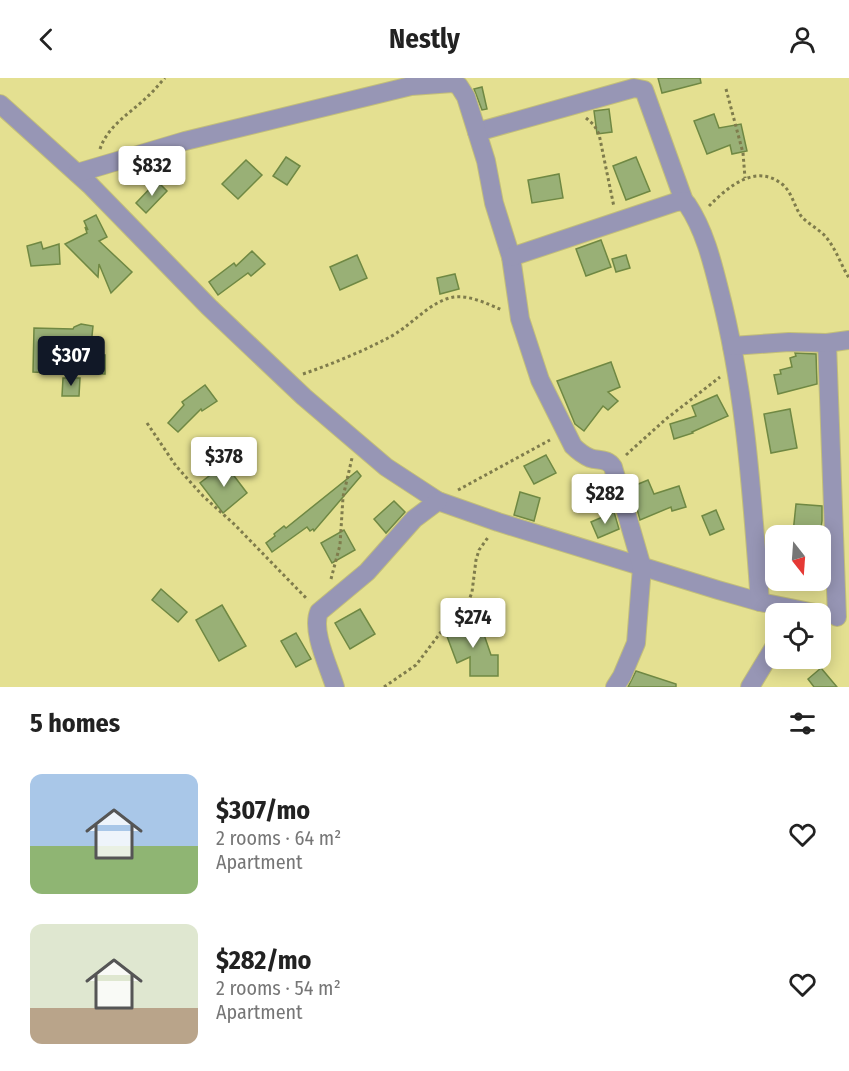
<!DOCTYPE html>
<meta charset="utf-8">
<style>
:root{--surface:#fff;--page:#f6f6f6;--text:#222;--muted:#767676;--accent:#111827}
body{margin:0;font-family:"Fira Sans Condensed",sans-serif;background:var(--page);color:var(--text);height:100vh;display:flex;flex-direction:column;font-size:22px;white-space:nowrap}
*{box-sizing:border-box;margin:0}
p{font-size:20px;color:var(--muted)}
.icon{flex:none;width:33px;height:33px;fill:none;stroke:currentColor;stroke-width:2;stroke-linecap:round;stroke-linejoin:round}
.map{position:relative;height:609px;overflow:hidden}
.details{display:flex;flex-direction:column;background:var(--surface);flex:1}
.details>*{flex:none}
.needle{width:39px;rotate:163deg}
.fabs{position:absolute;left:765px;top:447px;display:grid;gap:12px}
.fabs a{display:grid;place-items:center;width:66px;height:66px;border-radius:12px;background:var(--surface);box-shadow:0 3px 15px #0003;font-size:30px}
.price{position:absolute;translate:-50% -51px;padding:0 14px;border-radius:6px;background:#fff;color:#222;font-size:20px;line-height:39px;filter:drop-shadow(0 2px 3px #0008)}
.price::after{content:'';position:absolute;left:50%;top:36px;width:18px;height:14px;margin-left:-9px;background:inherit;clip-path:polygon(0 0,100% 0,50% 100%)}
.price.active{background:var(--accent);color:#fff}
ul{padding:0;list-style:none}
li{display:flex;align-items:center;gap:18px;height:150px;padding:0 30px}
li span{display:grid;place-items:center;flex:none;width:168px;height:120px;border-radius:12px;color:#555}
li>.icon{margin-inline-start:auto}
span .icon{width:72px;height:72px;fill:#fffc;stroke-width:1}
li b{font-size:26px}
h2{display:flex;justify-content:space-between;align-items:center;height:72px;padding:0 30px;font-size:26px}
header{display:flex;justify-content:space-between;align-items:center;height:78px;padding:0 30px;background:var(--surface);font-size:27px;font-weight:700}
.map>svg:first-child{display:block}
.building{fill:#99b076;stroke:#6f8843;stroke-width:1.5}
.lines{fill:none;stroke-linecap:round;stroke-linejoin:round}
.minor-casing{stroke:#c2be7a;stroke-width:20}
.path{stroke:#7f7c4c;stroke-width:3;stroke-dasharray:3 3;stroke-linecap:butt}
.minor{stroke:#9796b5;stroke-width:18}
</style>
<header><svg class="icon" aria-label="back" viewBox="0 0 24 24"><path d="M15 5l-7 7 7 7"/></svg>Nestly<svg class="icon" aria-label="person" viewBox="0 0 24 24"><circle cx="12" cy="8" r="4"/><path d="M4 21q1-7 8-7t8 7"/></svg></header>
<div class="map">
<svg width="849" height="609" viewBox="0 0 849 609">
<rect width="100%" height="100%" fill="#e4e091"/>
<g class="building">
<path d="M 658,0 L 700,0 L 701,5 L 662,15 Z"/>
<path d="M 482,9 L 487,31 L 482,32 L 474,11 Z"/>
<path d="M 609,31 L 612,54 L 597,56 L 594,33 Z"/>
<path d="M 714,36 L 719,50 L 741,46 L 747,73 L 732,76 L 730,67 L 707,76 L 694,43 Z"/>
<path d="M 286,79 L 300,88 L 287,107 L 273,98 Z"/>
<path d="M 636,79 L 650,113 L 626,122 L 613,88 Z"/>
<path d="M 246,82 L 262,97 L 238,121 L 222,106 Z"/>
<path d="M 559,96 L 563,120 L 532,125 L 528,102 Z"/>
<path d="M 157,103 L 167,113 L 146,135 L 136,125 Z"/>
<path d="M 96,137 L 107,159 L 99,163 L 132,194 L 111,215 L 99,186 L 98,199 L 65,166 L 87,155 L 85,149 L 88,152 L 84,143 Z"/>
<path d="M 601,162 L 611,189 L 586,198 L 576,171 Z"/>
<path d="M 41,164 L 43,171 L 59,166 L 60,186 L 31,188 L 27,168 Z"/>
<path d="M 252,173 L 265,186 L 251,198 L 248,195 L 218,217 L 209,204 L 234,185 L 236,188 Z"/>
<path d="M 357,177 L 367,200 L 340,212 L 330,189 Z"/>
<path d="M 626,177 L 630,190 L 616,194 L 612,181 Z"/>
<path d="M 455,196 L 459,211 L 440,216 L 437,200 Z"/>
<path d="M 81,246 L 93,248 L 91,268 L 57,265 L 56,295 L 33,294 L 34,250 L 73,251 L 74,249 Z"/>
<path d="M 795,275 L 816,276 L 817,306 L 778,316 L 774,297 L 781,296 L 780,292 L 792,289 L 790,280 L 796,278 Z"/>
<path d="M 91,276 L 105,277 L 105,296 L 91,296 Z"/>
<path d="M 611,284 L 620,309 L 608,314 L 618,323 L 608,332 L 603,328 L 584,353 L 575,346 L 557,303 Z"/>
<path d="M 63,300 L 80,300 L 79,318 L 62,318 Z"/>
<path d="M 205,307 L 217,323 L 202,333 L 201,331 L 178,354 L 168,345 L 184,327 L 182,324 Z"/>
<path d="M 717,317 L 728,338 L 692,354 L 693,355 L 674,361 L 670,346 L 696,338 L 692,328 Z"/>
<path d="M 790,331 L 797,370 L 771,375 L 764,336 Z"/>
<path d="M 546,377 L 556,395 L 534,406 L 524,388 Z"/>
<path d="M 225,386 L 247,415 L 223,435 L 200,405 Z"/>
<path d="M 357,393 L 361,398 L 314,453 L 313,451 L 310,453 L 307,449 L 272,474 L 266,465 L 275,458 L 274,456 L 284,448 L 286,450 Z"/>
<path d="M 648,402 L 654,416 L 679,408 L 686,429 L 672,433 L 671,429 L 640,442 L 631,409 Z"/>
<path d="M 520,414 L 540,420 L 534,443 L 514,437 Z"/>
<path d="M 394,423 L 405,434 L 386,455 L 374,441 Z"/>
<path d="M 796,426 L 822,428 L 822,443 L 820,457 L 793,455 Z"/>
<path d="M 716,432 L 724,451 L 710,457 L 702,438 Z"/>
<path d="M 614,434 L 619,451 L 598,460 L 591,444 Z"/>
<path d="M 344,452 L 355,472 L 332,485 L 321,465 Z"/>
<path d="M 161,511 L 187,534 L 178,544 L 152,522 Z"/>
<path d="M 222,527 L 246,568 L 219,583 L 196,542 Z"/>
<path d="M 360,531 L 375,556 L 350,571 L 335,545 Z"/>
<path d="M 479,542 L 491,577 L 498,577 L 498,598 L 470,598 L 470,579 L 457,585 L 445,553 Z"/>
<path d="M 296,555 L 311,581 L 296,589 L 281,563 Z"/>
<path d="M 821,590 L 837,609 L 814,609 L 808,601 Z"/>
<path d="M 636,593 L 676,606 L 676,609 L 628,609 Z"/>
</g>
<g class="lines">
<defs>
<g id="minor">
<path d="M 0,26 L 90,107 L 209,229 L 304,319 L 386,389 L 438,423 L 498,444 L 718,512 L 760,524 L 820,536"/>
<path d="M 477,54 L 634,10 L 644,12 L 684,123"/>
<path d="M 77,95 L 185,63 L 411,8 L 453,5 L 459,8 L 466,19 L 486,83 L 494,125 L 511,179 L 520,241 L 540,302 L 573,368 C 578,373 583,377 590,380 C 599,383 607,380 613,389 L 642,489 L 636,565 L 622,598 L 615,609"/>
<path d="M 511,179 L 676,124 L 684,123 L 687,126 C 704,151 712,183 719,211 C 746,314 752,419 760,524"/>
<path d="M 827,265 L 837,539"/>
<path d="M 732,268 L 789,264 L 827,265 L 849,262"/>
<path d="M 335,609 C 329,589 311,553 319,534 L 367,494 L 414,441 L 438,423"/>
<path d="M 750,609 L 776,566"/>
</g>
</defs>
<use href="#minor" class="minor-casing"/>
<g class="path">
<path d="M 726,11 L 743,75 L 745,100"/>
<path d="M 586,40 L 594,47 L 599,56 L 614,129"/>
<path d="M 100,71 C 108,47 131,35 148,18 C 154,13 159,6 165,0"/>
<path d="M 709,128 C 728,109 755,85 782,106 C 792,114 794,128 801,138 C 808,146 819,151 826,159 C 836,171 841,187 849,200"/>
<path d="M 303,296 C 332,286 361,274 388,260 C 409,250 431,222 454,219 C 470,217 488,226 502,232"/>
<path d="M 147,345 L 176,388 L 203,418 L 235,447 L 308,522"/>
<path d="M 626,377 L 666,341 L 720,299"/>
<path d="M 458,412 L 550,362"/>
<path d="M 331,501 L 340,467 L 343,419 L 352,380"/>
<path d="M 384,609 L 416,587 L 444,550 L 468,525 L 472,514 L 476,482 L 479,472 L 489,458"/>
</g>
<use href="#minor" class="minor"/>
</g>
</svg>
<div class="fabs">
<a><svg class="needle" viewBox="-14 -14 28 28"><path d="M0-13l5 13h-10z" fill="#e53935"/><path d="M0 13l5-13h-10z" fill="#767676"/></svg></a>
<a><svg class="icon" aria-label="locate" viewBox="0 0 24 24"><circle cx="12" cy="12" r="6"/><path d="M12 2v4M12 18v4M2 12h4M18 12h4"/></svg></a>
</div>
<b class="price" style="left:152px;top:119px">$832</b>
<b class="price active" style="left:71px;top:309px">$307</b>
<b class="price" style="left:224px;top:410px">$378</b>
<b class="price" style="left:605px;top:447px">$282</b>
<b class="price" style="left:473px;top:571px">$274</b>
</div>
<section class="details">
<h2>5 homes<svg class="icon" aria-label="filters" viewBox="0 0 24 24"><path d="M4 7h16M4 17h16"/><circle cx="9" cy="7" r="2"/><circle cx="15" cy="17" r="2"/></svg></h2>
<ul>
<li><span style="background:linear-gradient(#a9c7e8 60%,#8fb573 0)"><svg class="icon" aria-label="home" viewBox="0 0 24 24"><path d="M3 11l9-7 9 7M6 9v11h12V9"/></svg></span><div><b>$307/mo</b><p>2 rooms · 64 m²</p><p>Apartment</p></div><svg class="icon" aria-label="heart" viewBox="0 0 24 24"><path d="M12 20l-8-8c-3-5 5-10 8-4 3-6 11-1 8 4z"/></svg></li>
<li><span style="background:linear-gradient(#dfe7d0 70%,#b9a48a 0)"><svg class="icon" aria-label="home" viewBox="0 0 24 24"><path d="M3 11l9-7 9 7M6 9v11h12V9"/></svg></span><div><b>$282/mo</b><p>2 rooms · 54 m²</p><p>Apartment</p></div><svg class="icon" aria-label="heart" viewBox="0 0 24 24"><path d="M12 20l-8-8c-3-5 5-10 8-4 3-6 11-1 8 4z"/></svg></li>
</ul>
</section>
